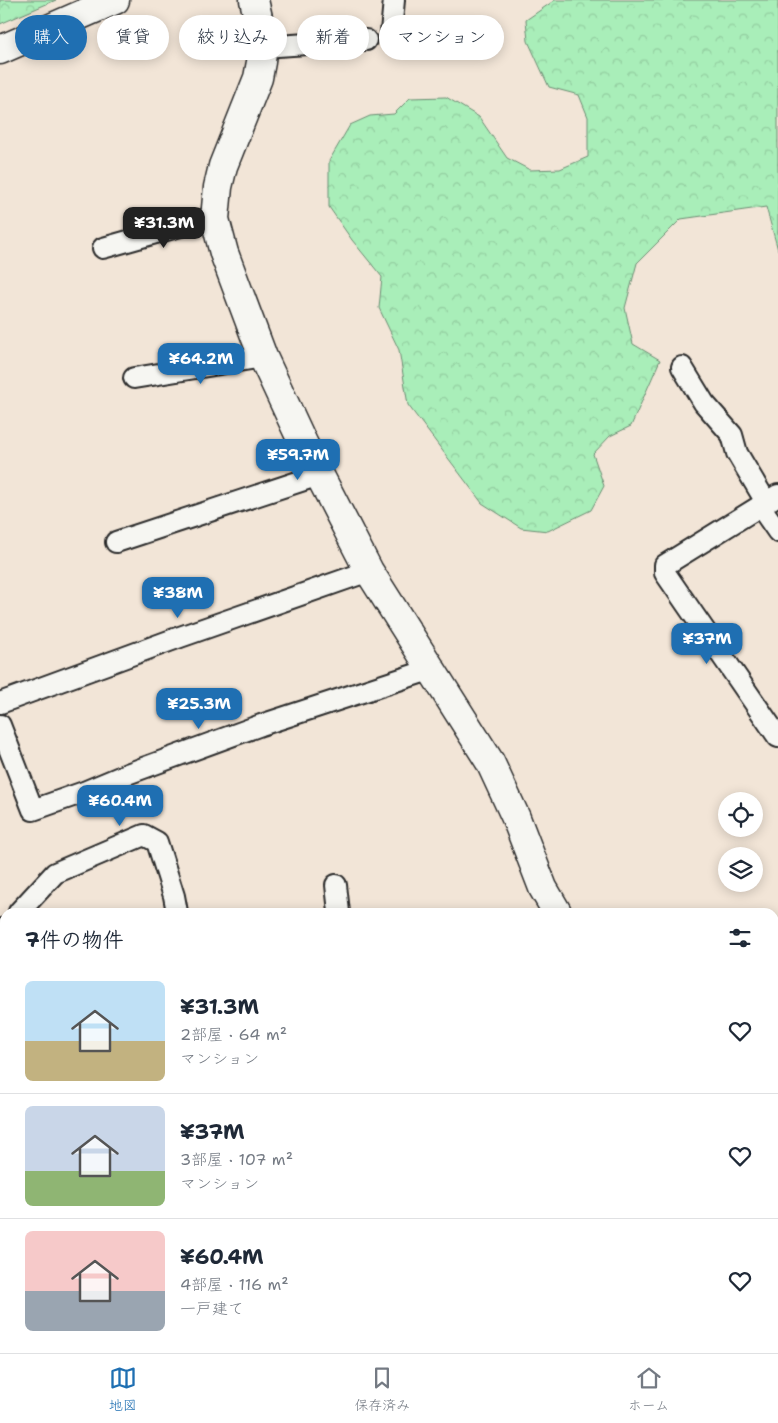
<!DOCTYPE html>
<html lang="ja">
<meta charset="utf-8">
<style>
:root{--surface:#fff;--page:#f6f6f7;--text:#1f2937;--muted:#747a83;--line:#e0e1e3;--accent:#1f6fb2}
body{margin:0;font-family:"Shantell Sans","Klee One",sans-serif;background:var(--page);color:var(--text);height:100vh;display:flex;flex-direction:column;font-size:19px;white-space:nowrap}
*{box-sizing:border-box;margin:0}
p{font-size:16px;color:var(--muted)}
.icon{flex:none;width:28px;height:28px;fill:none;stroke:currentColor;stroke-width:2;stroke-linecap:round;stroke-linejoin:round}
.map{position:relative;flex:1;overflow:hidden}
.panel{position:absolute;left:0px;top:908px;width:779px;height:446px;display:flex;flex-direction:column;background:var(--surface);border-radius:15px 15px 0 0;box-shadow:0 2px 12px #0003}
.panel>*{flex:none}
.top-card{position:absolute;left:15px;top:15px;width:500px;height:45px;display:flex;gap:10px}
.tools{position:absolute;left:718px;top:792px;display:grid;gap:10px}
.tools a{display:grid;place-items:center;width:45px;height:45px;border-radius:50%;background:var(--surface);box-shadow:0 2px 12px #0003;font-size:25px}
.price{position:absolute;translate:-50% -42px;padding:0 11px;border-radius:10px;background:var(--accent);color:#fff;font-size:16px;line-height:32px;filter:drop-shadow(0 1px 2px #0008)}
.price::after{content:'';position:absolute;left:50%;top:30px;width:15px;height:11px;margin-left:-8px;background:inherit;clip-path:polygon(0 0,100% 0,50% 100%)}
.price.current{background:#222;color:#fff}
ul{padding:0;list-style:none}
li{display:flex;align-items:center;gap:15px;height:125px;padding:0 25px}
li+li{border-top:1px solid var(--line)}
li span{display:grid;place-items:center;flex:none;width:140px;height:100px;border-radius:8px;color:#555}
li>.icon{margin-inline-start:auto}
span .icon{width:60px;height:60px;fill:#fffc;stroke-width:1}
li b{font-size:21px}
h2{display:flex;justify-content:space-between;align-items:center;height:60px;padding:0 25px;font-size:21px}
.tag{padding:0 18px;border-radius:22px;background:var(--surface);box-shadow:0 2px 12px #0003;font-size:18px;line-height:45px}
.tag.current{background:var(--accent);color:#fff}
.dock{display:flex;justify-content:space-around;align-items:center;height:70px;border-top:1px solid var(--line);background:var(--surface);font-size:14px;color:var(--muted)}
.dock a{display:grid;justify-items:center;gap:2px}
.dock .current{color:var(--accent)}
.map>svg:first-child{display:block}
.forest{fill:url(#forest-crowns);stroke:#6a8c72}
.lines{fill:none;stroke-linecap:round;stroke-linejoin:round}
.street-casing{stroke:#2b2b2b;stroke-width:24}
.secondary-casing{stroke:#2b2b2b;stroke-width:31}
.street{stroke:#f6f6f2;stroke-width:20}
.secondary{stroke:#f6f6f2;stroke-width:28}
</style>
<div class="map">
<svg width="778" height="1353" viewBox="0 0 778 1353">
<defs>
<pattern id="forest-crowns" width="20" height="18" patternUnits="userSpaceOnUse" patternTransform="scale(1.25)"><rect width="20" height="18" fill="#a9eeb9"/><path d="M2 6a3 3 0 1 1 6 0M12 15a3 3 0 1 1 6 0" fill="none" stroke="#92cc9f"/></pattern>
</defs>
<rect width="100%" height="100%" fill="#f2e5d7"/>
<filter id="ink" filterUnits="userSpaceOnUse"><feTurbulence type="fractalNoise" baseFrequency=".02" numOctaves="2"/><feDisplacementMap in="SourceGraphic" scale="10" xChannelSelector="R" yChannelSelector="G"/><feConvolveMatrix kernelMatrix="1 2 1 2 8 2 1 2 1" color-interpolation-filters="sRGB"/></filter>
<g filter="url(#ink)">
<g class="forest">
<path d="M 0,0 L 56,0 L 0,24 Z"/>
<path d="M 555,0 L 778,0 L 778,250 L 766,207 L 681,219 L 637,263 L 625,308 L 633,344 L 660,360 L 631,426 L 610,436 L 593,454 L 604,486 L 591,510 L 548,531 L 521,528 L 482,503 L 408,405 L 399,350 L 379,308 L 382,277 L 352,240 L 329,207 L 329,161 L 350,125 L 370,116 L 394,114 L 410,98 L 446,97 L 479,117 L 507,158 L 530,170 L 560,169 L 588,157 L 588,117 L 579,95 L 549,87 L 528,41 L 526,20 Z"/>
</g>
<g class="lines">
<defs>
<g id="street">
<path d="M 394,0 L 391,32 L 393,42 L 400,43 L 489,30"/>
<path d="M 263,47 L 366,40"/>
<path d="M 103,248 L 216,216"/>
<path d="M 682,367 L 704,403 L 732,435 L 737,453 L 766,502"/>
<path d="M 134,378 L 263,357"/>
<path d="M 778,495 L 665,565 L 665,573 L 778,737"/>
<path d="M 760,506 L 778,532"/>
<path d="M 116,542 L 319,475"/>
<path d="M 0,703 L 180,637 L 369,571"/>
<path d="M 0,725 L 33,810 L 84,792 L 127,774 L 261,725 L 432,669"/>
<path d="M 336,885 L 339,912"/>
<path d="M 19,912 L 55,873 L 144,835 L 157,842 L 174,896 L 177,912"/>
<path d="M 0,933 L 5,928"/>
<path d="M 0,948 L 5,960"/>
<path d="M 774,1040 L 778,1036"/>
<path d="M 0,1064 L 5,1064"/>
<path d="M 0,1126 L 5,1126"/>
<path d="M 0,1332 L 5,1321"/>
<path d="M 133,1349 L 144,1353"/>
<path d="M 606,1349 L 611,1353"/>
<path d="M 483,1353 L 486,1349"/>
</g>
<g id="secondary">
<path d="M 254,0 L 263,40 L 261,62 L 258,78 L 223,166 L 218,187 L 215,219 L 224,253 L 263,357 L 303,443 L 369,571 L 490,762 L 516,818 L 543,888 L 557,912"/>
<path d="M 0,50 L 115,0"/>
<path d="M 774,1148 L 778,1152"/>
</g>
</defs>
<use href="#street" class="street-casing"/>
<use href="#secondary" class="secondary-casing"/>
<use href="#street" class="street"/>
<use href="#secondary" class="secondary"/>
</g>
</g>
</svg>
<div class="tools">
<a><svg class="icon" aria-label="locate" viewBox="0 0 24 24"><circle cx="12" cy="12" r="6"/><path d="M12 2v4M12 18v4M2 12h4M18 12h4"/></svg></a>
<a><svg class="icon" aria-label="layers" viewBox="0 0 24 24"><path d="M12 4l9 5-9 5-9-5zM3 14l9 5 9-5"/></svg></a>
</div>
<b class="price current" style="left:164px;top:249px">¥31.3M</b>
<b class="price" style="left:201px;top:385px">¥64.2M</b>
<b class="price" style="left:298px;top:481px">¥59.7M</b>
<b class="price" style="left:178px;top:619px">¥38M</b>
<b class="price" style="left:707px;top:665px">¥37M</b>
<b class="price" style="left:199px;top:730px">¥25.3M</b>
<b class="price" style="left:120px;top:827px">¥60.4M</b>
<div class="top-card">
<a class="tag current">購入</a>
<a class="tag">賃貸</a>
<a class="tag">絞り込み</a>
<a class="tag">新着</a>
<a class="tag">マンション</a>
</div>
<section class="panel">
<h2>7件の物件<svg class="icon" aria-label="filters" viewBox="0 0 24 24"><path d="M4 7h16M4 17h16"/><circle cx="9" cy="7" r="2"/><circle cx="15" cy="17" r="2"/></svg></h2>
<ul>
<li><span style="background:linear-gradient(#bfe0f5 60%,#c2b280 0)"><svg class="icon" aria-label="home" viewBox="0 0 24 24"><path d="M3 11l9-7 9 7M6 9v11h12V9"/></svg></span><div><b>¥31.3M</b><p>2部屋 · 64 m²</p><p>マンション</p></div><svg class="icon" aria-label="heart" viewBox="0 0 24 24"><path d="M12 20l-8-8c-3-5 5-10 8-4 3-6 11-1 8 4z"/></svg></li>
<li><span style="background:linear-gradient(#c9d6e8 65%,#8fb573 0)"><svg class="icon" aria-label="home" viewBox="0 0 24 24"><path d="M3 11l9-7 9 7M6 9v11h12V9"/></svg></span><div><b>¥37M</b><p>3部屋 · 107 m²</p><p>マンション</p></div><svg class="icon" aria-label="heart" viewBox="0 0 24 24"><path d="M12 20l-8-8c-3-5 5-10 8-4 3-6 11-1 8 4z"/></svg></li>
<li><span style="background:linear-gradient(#f6c9c9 60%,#9aa5b1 0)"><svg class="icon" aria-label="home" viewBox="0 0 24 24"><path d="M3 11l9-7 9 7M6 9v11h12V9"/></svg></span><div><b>¥60.4M</b><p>4部屋 · 116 m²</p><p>一戸建て</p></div><svg class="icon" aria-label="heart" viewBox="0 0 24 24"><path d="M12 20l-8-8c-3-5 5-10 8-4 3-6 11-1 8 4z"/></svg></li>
</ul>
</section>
</div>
<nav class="dock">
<a class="current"><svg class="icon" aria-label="map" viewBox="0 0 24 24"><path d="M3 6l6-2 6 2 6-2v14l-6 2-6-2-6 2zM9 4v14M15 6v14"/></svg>地図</a>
<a><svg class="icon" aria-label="saved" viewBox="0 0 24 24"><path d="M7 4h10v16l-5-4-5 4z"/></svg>保存済み</a>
<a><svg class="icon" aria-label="home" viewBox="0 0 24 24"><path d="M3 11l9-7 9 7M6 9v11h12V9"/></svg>ホーム</a>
</nav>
